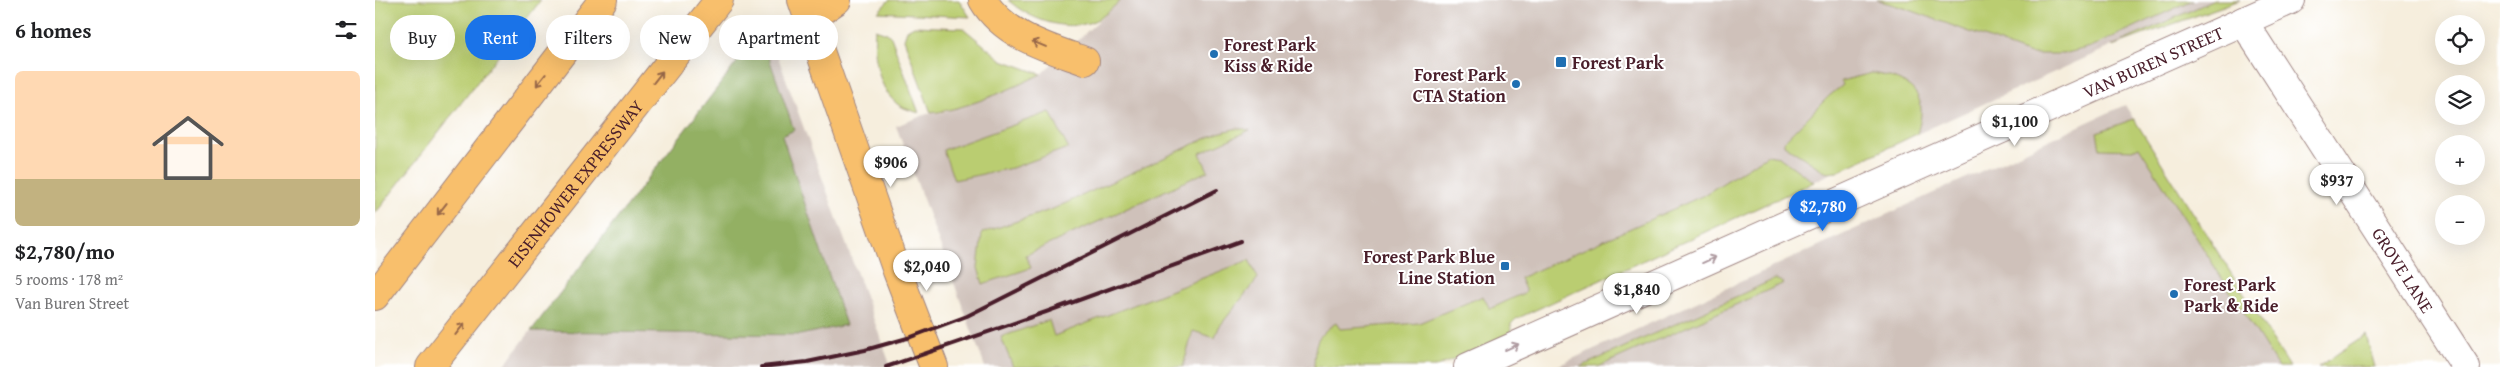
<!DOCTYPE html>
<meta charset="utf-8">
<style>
:root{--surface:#fff;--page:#f2f2f2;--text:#202124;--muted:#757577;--line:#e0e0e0;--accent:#1a73e8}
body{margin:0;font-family:"Gentium Book Plus",serif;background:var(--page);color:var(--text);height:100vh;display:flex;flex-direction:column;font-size:19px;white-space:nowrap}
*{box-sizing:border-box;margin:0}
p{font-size:16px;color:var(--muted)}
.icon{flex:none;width:28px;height:28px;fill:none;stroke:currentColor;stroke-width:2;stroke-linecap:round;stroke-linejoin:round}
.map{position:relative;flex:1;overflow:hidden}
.panel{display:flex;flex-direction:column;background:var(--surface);width:375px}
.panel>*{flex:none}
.top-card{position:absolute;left:15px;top:15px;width:475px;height:45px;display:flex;gap:10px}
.tools{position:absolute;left:2060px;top:15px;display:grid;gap:10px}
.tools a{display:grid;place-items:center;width:50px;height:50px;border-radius:50%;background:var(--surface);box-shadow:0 5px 20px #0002;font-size:25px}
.price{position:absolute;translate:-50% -42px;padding:0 11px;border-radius:18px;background:#fff;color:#222;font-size:16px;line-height:32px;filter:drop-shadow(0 1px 2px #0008)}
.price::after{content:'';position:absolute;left:50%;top:30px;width:15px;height:11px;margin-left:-8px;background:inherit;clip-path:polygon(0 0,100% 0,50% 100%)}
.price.selected{background:var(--accent);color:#fff}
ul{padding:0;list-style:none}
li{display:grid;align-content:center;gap:10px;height:265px;padding:0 15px}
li+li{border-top:1px solid var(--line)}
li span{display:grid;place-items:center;height:155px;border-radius:8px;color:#555}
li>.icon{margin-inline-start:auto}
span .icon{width:90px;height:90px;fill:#fffc;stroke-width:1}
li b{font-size:21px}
h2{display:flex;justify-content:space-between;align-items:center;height:60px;padding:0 15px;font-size:21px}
.pill{padding:0 18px;border-radius:22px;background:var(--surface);box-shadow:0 5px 20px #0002;font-size:18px;line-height:45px}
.pill.selected{background:var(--accent);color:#fff}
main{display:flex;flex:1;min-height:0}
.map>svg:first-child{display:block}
.industrial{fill:#cfc1ba}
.green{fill:#bacd71;stroke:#82764e}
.forest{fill:#93b063;stroke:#6e6847}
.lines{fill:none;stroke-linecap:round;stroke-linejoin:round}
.minor-casing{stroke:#a08684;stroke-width:30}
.major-casing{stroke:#a08684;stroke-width:30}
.highway-casing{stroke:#a08684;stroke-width:30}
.minor{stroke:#fff;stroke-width:28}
.major{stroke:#f8bf6c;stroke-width:28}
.highway{stroke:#f8bf6c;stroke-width:28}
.rail{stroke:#4a1f2b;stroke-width:4}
.oneway{stroke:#986748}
.oneway2{stroke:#ae9aa0}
.poi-dot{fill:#1f6fb2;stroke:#fff;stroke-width:2}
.labels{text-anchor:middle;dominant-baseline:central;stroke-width:4;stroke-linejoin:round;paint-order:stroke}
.poi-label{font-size:18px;font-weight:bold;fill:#4a1f2b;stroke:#fff;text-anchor:start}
.street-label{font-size:18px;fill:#4a1f2b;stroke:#fff}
</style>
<main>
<section class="panel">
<h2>6 homes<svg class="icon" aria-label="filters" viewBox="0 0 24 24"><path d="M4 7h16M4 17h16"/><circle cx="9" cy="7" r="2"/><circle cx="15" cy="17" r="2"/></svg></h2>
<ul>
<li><span style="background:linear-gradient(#ffd9b3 70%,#c2b280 0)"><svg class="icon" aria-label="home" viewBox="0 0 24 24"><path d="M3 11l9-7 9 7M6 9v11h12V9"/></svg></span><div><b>$2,780/mo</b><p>5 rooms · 178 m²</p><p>Van Buren Street</p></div></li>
</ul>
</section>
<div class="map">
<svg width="2125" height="367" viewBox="0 0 2125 367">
<rect width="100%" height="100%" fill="#fff"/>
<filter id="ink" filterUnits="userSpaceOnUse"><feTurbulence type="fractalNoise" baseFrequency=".02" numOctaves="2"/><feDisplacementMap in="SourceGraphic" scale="10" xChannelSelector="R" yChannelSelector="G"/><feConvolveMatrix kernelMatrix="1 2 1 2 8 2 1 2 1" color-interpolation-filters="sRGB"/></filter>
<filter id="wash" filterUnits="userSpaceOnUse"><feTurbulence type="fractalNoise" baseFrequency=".0096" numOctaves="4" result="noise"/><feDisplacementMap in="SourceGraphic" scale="20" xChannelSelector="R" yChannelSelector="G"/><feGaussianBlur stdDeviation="1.12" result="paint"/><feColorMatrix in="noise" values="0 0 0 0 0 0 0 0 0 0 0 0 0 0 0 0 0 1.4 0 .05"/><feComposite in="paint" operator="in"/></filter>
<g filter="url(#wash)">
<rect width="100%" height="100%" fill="#f6eedd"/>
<g class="industrial">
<path d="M 746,0 L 1865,0 L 1737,46 L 1542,134 L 1141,319 L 1136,324 L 1136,334 L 1060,367 L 610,367 L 521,126 L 552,114 L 570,112 L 666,74 Z"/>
<path d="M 391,24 L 516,367 L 128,367 L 385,32 Z"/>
<path d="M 1750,105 L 1915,367 L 1180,367 Z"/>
</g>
<g class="green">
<path d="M 0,0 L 166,0 L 0,214 Z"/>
<path d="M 514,0 L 584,0 L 595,17 L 503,12 Z"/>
<path d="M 633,0 L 746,0 C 739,6 733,13 725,18 C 696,35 656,21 633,0 Z"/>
<path d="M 1502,0 L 1818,0 L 1716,47 L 1688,54 L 1655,54 L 1532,9 Z"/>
<path d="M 1839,0 L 1865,0 L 1737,46 Z"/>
<path d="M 539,26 L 588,28 L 627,60 L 666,74 C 637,89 588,110 556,113 L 529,39 L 532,30 Z"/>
<path d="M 500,29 L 512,33 L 516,37 L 544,113 C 538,111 530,109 525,106 C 502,91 498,53 500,29 Z"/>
<path d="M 1497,73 C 1536,80 1555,93 1542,134 L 1462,172 L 1452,173 L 1409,145 L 1409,141 L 1454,96 L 1468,85 L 1466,81 Z"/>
<path d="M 675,112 L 693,148 L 637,168 L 579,180 L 568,150 Z"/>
<path d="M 1759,119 L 1915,367 L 1903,367 L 1764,147 L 1758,150 L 1725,149 L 1722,132 Z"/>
<path d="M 863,128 L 875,130 L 825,153 L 833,171 L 651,255 L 656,268 L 608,284 L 603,268 L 607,233 L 678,209 L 843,133 Z"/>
<path d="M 1393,155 L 1404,157 L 1439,182 L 1141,319 L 1136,324 L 1136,334 L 1131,339 L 1060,367 L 939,367 C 940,343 940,336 961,323 L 965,329 L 1044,323 L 1108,296 L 1115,309 L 1151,292 L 1145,278 L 1327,196 Z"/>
<path d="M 874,260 L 883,278 L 844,327 L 840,338 L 818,331 L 808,367 L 638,367 L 626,337 L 674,320 L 679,336 Z"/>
<path d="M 1400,279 L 1409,283 L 1223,367 L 1205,367 Z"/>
<path d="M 1991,335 L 2000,367 L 1943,367 Z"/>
</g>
<path class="forest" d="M 385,32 L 419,130 L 407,136 L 471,325 L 425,335 L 156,331 Z"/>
</g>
<g filter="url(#ink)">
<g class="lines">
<defs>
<g id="minor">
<path id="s1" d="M 1868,21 L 2091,367"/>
<path id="s2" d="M 1093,367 L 1916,0"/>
</g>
<path id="major" d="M 427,0 L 522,271 L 559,367"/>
<g id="highway">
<path d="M 608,0 C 629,36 674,48 710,61"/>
<path d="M 434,19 L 462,0"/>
<path d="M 0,296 L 228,0"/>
<path id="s3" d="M 55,367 L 344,0"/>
</g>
</defs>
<use href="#minor" class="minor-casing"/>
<use href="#major" class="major-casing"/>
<use href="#highway" class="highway-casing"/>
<use href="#minor" class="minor"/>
<use href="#major" class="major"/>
<use href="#highway" class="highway"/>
<g class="rail">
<path d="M 386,367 L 432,362 L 490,350 L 536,337 L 592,316 L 842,190"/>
<path d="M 511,367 L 671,312 L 866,241"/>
</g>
</g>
<defs><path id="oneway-shaft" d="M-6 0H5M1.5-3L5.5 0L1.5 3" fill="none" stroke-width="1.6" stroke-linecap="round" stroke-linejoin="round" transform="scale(1.25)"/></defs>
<g class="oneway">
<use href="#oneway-shaft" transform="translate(664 44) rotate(-157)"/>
<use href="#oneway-shaft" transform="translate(283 77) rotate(-52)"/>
<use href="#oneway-shaft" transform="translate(166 80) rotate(128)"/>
<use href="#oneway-shaft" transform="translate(67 209) rotate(128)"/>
<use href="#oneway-shaft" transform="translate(85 329) rotate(-52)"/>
</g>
<g class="oneway2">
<use href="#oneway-shaft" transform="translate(1334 260) rotate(-24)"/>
<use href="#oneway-shaft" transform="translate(1137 347) rotate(-24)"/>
</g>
</g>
<g class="poi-dot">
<circle cx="839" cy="54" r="5"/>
<rect x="1180" y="56" width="12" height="12" rx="2.5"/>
<circle cx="1141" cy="84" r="5"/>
<rect x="1125" y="261" width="10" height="10" rx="2.5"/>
<circle cx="1799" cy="294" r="5"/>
</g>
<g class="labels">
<g class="poi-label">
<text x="849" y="44">Forest Park<tspan x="849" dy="21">Kiss &amp; Ride</tspan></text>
<text x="1197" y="62">Forest Park</text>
<text x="1131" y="74" text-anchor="end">Forest Park<tspan x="1131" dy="21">CTA Station</tspan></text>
<text x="1120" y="256" text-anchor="end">Forest Park Blue<tspan x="1120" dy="21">Line Station</tspan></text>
<text x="1809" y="284">Forest Park<tspan x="1809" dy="21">Park &amp; Ride</tspan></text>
</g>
<g class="street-label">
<text stroke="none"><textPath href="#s2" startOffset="750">VAN BUREN STREET</textPath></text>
<text stroke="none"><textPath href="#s3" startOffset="234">EISENHOWER EXPRESSWAY</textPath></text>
<text stroke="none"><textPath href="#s1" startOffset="296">GROVE LANE</textPath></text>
</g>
</g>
</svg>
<div class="tools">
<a><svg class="icon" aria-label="locate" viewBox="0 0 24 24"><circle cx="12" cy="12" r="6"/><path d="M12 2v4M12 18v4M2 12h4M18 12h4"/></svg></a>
<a><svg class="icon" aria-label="layers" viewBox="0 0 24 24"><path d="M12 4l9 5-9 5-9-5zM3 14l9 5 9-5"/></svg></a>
<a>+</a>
<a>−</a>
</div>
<b class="price" style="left:1640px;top:147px">$1,100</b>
<b class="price" style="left:516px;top:188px">$906</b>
<b class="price" style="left:1962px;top:206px">$937</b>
<b class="price selected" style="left:1448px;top:232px">$2,780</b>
<b class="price" style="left:552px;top:292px">$2,040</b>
<b class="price" style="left:1262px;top:315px">$1,840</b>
<div class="top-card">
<a class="pill">Buy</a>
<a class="pill selected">Rent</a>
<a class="pill">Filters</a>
<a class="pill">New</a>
<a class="pill">Apartment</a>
</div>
</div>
</main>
